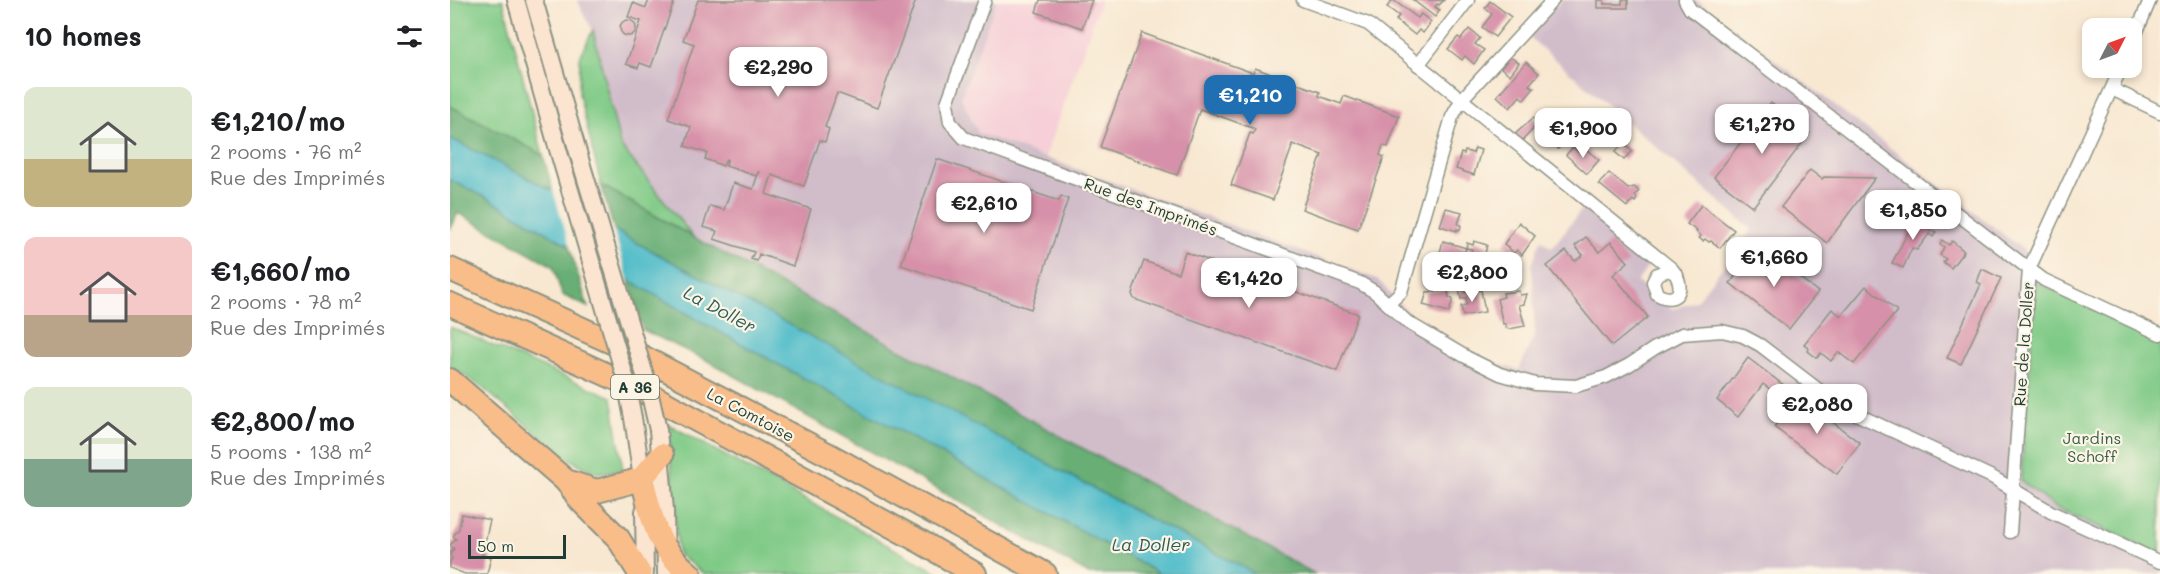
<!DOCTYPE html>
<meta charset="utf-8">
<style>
:root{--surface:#fff;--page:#f6f6f6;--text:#202124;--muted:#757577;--accent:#1f6fb2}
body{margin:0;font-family:Mali,sans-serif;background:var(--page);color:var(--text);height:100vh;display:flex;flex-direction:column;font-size:22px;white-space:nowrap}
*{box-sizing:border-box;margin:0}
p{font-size:20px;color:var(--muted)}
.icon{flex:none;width:33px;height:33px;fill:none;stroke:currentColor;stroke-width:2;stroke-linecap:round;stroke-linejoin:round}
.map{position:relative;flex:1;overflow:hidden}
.side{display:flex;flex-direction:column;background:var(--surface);width:450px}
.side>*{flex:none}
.needle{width:39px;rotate:48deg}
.buttons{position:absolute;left:1632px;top:18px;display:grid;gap:12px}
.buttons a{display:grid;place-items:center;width:60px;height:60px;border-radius:12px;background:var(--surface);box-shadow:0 3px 9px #0003;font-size:30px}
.scale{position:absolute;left:18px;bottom:15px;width:98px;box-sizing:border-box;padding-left:6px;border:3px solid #1f3d34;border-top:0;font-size:16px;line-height:21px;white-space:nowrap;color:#1f3d34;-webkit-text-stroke:4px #fcf5e5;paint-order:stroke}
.price{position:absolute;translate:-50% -51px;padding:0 14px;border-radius:12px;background:#fff;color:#222;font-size:20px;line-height:39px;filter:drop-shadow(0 2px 3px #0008)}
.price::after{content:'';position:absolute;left:50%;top:36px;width:18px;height:14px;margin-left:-9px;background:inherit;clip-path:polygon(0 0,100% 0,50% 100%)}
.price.on{background:var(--accent);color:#fff}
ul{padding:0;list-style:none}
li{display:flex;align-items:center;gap:18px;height:150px;padding:0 24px}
li span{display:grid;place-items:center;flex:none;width:168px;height:120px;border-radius:12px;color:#555}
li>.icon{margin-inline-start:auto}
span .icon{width:72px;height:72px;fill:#fffc;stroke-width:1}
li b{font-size:26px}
h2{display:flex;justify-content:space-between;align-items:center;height:72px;padding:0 24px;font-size:26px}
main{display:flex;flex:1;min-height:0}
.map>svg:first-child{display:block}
.built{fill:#f6cfd8}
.industrial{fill:#d1bdca}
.green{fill:#80ca87;stroke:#50845e;stroke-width:1.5}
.forest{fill:#68ae74;stroke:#447654;stroke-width:1.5}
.water{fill:#4ebbc9;stroke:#367c7e;stroke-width:1.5}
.pier{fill:#f8e8d2}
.building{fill:#d790a9}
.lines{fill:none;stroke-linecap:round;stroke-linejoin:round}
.street-casing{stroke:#8c9283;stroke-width:15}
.secondary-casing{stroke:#8c9283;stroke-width:20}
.highway-casing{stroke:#8c9283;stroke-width:26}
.street{stroke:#fff;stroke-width:12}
.secondary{stroke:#fce5d0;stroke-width:16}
.highway{stroke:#f8bd89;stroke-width:22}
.secondary-bridge-casing{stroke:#8c9283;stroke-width:20;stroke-linecap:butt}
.secondary-bridge{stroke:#fce5d0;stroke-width:16}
.labels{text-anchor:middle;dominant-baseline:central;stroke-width:4.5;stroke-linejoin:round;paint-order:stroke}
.shield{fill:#fcf5e5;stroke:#617469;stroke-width:1.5}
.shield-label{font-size:15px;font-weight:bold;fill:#1f3d34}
.street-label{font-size:16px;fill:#1f3d34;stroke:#fcf5e5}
.park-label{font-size:16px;fill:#376049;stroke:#fcf5e5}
.water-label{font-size:18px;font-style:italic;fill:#2b5c59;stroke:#fcf5e5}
</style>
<main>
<section class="side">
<h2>10 homes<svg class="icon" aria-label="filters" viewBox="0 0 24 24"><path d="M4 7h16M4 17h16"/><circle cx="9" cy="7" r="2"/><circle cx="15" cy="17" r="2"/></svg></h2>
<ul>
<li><span style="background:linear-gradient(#dfe7d0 60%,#c2b280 0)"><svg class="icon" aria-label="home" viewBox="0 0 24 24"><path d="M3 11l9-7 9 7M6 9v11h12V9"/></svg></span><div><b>€1,210/mo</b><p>2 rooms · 76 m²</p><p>Rue des Imprimés</p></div></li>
<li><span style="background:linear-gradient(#f6c9c9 65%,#b9a48a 0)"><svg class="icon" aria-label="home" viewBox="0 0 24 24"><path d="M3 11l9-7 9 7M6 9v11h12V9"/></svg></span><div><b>€1,660/mo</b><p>2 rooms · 78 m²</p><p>Rue des Imprimés</p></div></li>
<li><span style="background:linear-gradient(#dfe7d0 60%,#7fa58c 0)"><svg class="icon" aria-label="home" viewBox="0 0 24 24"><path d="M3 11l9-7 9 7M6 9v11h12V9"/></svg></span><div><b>€2,800/mo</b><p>5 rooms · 138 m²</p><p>Rue des Imprimés</p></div></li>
</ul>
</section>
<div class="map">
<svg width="1710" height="574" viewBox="0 0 1710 574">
<rect width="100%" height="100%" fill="#fcf5e5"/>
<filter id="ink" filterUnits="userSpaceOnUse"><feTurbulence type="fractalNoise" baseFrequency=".0167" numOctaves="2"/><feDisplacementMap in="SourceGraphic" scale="12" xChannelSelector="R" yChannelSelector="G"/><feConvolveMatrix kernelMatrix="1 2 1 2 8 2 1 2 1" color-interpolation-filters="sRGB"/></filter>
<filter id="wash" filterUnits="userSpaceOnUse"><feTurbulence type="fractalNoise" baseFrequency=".008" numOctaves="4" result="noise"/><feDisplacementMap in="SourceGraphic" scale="24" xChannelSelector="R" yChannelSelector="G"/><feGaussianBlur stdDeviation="1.35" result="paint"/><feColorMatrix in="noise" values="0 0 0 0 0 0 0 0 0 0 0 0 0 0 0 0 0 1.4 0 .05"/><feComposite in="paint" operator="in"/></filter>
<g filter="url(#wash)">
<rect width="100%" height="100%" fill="#f8e8d2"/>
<path class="built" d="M 547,0 L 651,0 L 595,157 L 528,133 L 511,97 Z"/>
<path class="industrial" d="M 128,0 L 547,0 L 511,97 L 528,133 L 927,279 L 959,314 L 1038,361 L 1069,370 L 1085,333 L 1082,265 L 1091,240 L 1102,248 L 1134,206 L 1201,262 L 1187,282 L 1223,309 L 1246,301 L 1302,230 L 1078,36 L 1112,0 L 1243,0 L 1249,2 L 1588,261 L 1571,481 L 1605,507 L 1710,554 L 1710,574 L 865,574 L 243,237 L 170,145 L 143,30 L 133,14 Z"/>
<g class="green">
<path d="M 0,0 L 53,0 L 93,155 L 0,106 Z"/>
<path d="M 143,30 L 170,145 L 243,237 L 151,185 L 129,94 L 130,57 Z"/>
<path d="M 1586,282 L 1710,340 L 1710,554 L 1605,507 L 1571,481 Z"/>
<path d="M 0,327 L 162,397 L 173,470 L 146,473 L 115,457 L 34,389 L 0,365 Z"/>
<path d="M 218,424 L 490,574 L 254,574 L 228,554 Z"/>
</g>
<g class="forest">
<path d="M 0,106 L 93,155 L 103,191 L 0,138 Z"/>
<path d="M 0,180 L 39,199 L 119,246 L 138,307 L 112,295 L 103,266 L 8,213 L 0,230 Z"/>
<path d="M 151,185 L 243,237 L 865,574 L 806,574 L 704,521 L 176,237 L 164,230 Z"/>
<path d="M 178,279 L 257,325 L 710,574 L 639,574 L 258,361 L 193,330 Z"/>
</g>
<path class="water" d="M 0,138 L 103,191 L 176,237 L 704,521 L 806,574 L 710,574 L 257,325 L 39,199 L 0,180 Z"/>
<path class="pier" d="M 102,187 L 162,225 L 179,283 L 121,250 Z"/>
<g id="blocks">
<g class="building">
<path d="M 199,0 L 224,2 L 201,67 L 190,63 L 188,68 L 176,64 L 191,21 L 178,17 L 183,3 L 196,8 Z"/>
<path d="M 248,0 L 466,0 L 427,108 L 387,93 L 375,127 L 379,129 L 375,142 L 370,140 L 354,186 L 322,175 L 316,194 L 361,209 L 343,266 L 309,254 L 307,261 L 301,259 L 304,252 L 264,239 L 267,231 L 253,227 L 260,206 L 274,210 L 283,183 L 303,189 L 309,171 L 306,176 L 276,166 L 277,160 L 276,159 L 273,166 L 255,159 L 257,153 L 235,146 L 241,127 L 218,119 L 244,44 L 233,40 Z"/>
<path d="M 590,0 L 642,0 L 632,28 L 586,12 Z"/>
<path d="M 943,0 L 968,18 L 971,14 L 981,22 L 973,33 L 969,30 L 965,35 L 946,20 L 949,16 L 937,7 Z"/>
<path d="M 963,0 L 994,0 L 989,5 L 987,4 L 985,7 L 990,10 L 985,17 Z"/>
<path d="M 1148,0 L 1154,0 L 1154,4 L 1172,4 L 1172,0 L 1178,0 L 1178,8 L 1148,8 Z"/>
<path d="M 1040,1 L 1061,17 L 1045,37 L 1032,27 L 1042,14 L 1035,8 Z"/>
<circle cx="178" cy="28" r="8"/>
<path d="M 1019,29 L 1030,38 L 1025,44 L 1034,50 L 1024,64 L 1015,56 L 1012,60 L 998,49 L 1008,37 L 1011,39 Z"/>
<path d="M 692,33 L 803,73 L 805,68 L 870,92 L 869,96 L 891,104 L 894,96 L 949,116 L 938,147 L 933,146 L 930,155 L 934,157 L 908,229 L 852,209 L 872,155 L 842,144 L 841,147 L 842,147 L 823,200 L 781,185 L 800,133 L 803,134 L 805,129 L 750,109 L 727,175 L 650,147 Z"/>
<path d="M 1060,57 L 1069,63 L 1060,75 L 1051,68 Z"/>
<path d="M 1076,62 L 1089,73 L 1079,85 L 1084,88 L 1074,100 L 1070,96 L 1060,108 L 1047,96 Z"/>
<path d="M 1321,103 L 1360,133 L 1303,207 L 1264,177 Z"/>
<path d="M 1102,117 L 1121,134 L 1108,149 L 1088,132 Z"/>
<path d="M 1083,118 L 1089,123 L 1071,142 L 1063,136 Z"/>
<path d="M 1173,144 L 1182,151 L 1174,160 L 1165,152 Z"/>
<path d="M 1132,146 L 1149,160 L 1137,174 L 1116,155 L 1123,147 L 1128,152 Z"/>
<path d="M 1025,148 L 1031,150 L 1024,175 L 1006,169 L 1011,153 L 1014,154 L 1015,151 L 1023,153 Z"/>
<path d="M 487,159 L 609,201 L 611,196 L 618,199 L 581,309 L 451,265 Z"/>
<path d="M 1360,170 L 1372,179 L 1374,177 L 1425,178 L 1377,243 L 1331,207 Z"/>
<path d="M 1159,173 L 1178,189 L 1184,187 L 1189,191 L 1185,195 L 1187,199 L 1185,202 L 1183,200 L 1177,207 L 1149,184 Z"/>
<path d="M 1251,205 L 1284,230 L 1270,248 L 1261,241 L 1259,242 L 1255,239 L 1253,241 L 1249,238 L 1251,236 L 1246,232 L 1247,231 L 1237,224 Z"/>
<path d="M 996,208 L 1012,212 L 1008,224 L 1011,225 L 1010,230 L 1007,229 L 1007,231 L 990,226 Z"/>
<path d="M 1466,217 L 1480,224 L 1478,229 L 1486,232 L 1483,237 L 1479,234 L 1467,250 L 1462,248 L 1453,268 L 1442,263 Z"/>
<path d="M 1069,222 L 1085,236 L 1072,255 L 1067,250 L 1064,253 L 1054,244 Z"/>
<path d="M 1136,237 L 1149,252 L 1161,242 L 1178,262 L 1163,275 L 1198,317 L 1162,346 L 1097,266 L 1116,251 L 1125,261 L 1133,255 L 1125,246 Z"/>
<path d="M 1492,240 L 1499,245 L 1502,241 L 1514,251 L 1501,268 L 1493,262 L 1496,259 L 1490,255 L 1494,247 L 1490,244 Z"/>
<path d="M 993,241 L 1016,248 L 1017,243 L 1023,245 L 1024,241 L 1037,245 L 1033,262 L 1019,258 L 1022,249 L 1016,248 L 1013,257 L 1006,255 L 1003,265 L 988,260 Z"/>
<path d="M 1309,246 L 1368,292 L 1339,329 L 1280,283 Z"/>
<path d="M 735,252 L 908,314 L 887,371 L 684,299 L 682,294 L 694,261 L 728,273 Z"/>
<path d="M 1532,269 L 1551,278 L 1511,364 L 1497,358 L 1531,284 L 1527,282 Z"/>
<path d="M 1416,286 L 1447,311 L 1404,364 L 1388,352 L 1381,361 L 1371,353 L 1367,358 L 1358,351 L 1359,349 L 1354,344 L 1382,309 L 1391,316 Z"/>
<path d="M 998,290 L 999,298 L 1003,299 L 999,312 L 973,305 L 977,292 Z"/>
<path d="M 1009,290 L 1014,290 L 1015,293 L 1031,290 L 1035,312 L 1013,316 L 1011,306 L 1017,305 L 1016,298 L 1011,299 Z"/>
<path d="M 1069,291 L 1070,295 L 1077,294 L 1074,304 L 1069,305 L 1075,326 L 1059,329 L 1056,327 L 1056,324 L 1053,324 L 1047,299 L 1054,297 L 1053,293 Z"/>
<path d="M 1298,358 L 1340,390 L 1333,399 L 1313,384 L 1288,417 L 1267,400 Z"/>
<path d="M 1348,396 L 1410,443 L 1387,474 L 1324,427 Z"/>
<path d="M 12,514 L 40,520 L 32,555 L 41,557 L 37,574 L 15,574 L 0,568 L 0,561 L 2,559 L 0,554 L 4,549 L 0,545 L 6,539 L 3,536 L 9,529 Z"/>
</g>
</g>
</g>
<g filter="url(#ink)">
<use href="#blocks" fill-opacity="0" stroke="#8c9283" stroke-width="1.5"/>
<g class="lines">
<defs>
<g id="street">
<path d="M 535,0 L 497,103 L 500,122 L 514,138 L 910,283 L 925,292 L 957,322 L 1016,357 L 1050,374 L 1085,384 L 1126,386 L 1156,377 L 1179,365 L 1205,348 L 1232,334 L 1272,331 L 1293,336 L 1310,345 L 1391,407 L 1542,477 L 1601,512 L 1710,562"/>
<path d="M 853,0 L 918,24 L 1222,269 C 1237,287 1228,306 1207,294 L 1203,282 L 1207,274 L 1219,270 L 1227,275"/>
<path d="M 1235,0 L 1240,9 L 1579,269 L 1594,280 L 1710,334"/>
<path d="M 1682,43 L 1700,0"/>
<path d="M 968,65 L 1018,0"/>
<path d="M 1662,89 L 1710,112"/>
<path d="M 938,304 L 951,292 L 1002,117 L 1012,99 L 1103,0"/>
<path d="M 1560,532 L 1579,269 L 1671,68"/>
</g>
<g id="secondary">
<path d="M 66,0 L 107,146"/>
<path d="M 84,0 L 130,159"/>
<path d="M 183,418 L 193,485"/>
<path d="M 208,430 L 215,511 L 216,574"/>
<path d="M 194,511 L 195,574"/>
</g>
<g id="highway">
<path d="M 0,269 L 181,351 L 381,456 L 595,574"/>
<path d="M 0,304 L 191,390 L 473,543 L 525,574"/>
<path d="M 0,380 L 116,481 L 131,501 L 168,538 L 190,574"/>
<path d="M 192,478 C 203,520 204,545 240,574"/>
<path d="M 116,481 L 147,491 L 181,482 L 192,478 L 212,455"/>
</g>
</defs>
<use href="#street" class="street-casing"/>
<use href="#secondary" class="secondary-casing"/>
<use href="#highway" class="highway-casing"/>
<use href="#street" class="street"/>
<use href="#secondary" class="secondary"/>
<use href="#highway" class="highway"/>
<defs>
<g id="secondary-bridge">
<path d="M 107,146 L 175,377 L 183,418"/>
<path d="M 130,159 L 197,382 L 208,430"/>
</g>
</defs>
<use href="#secondary-bridge" class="secondary-bridge-casing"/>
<use href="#secondary-bridge" class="secondary-bridge"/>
</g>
</g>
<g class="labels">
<rect class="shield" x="161" y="375" width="48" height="24" rx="4.5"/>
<g class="shield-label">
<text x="185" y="387">A 36</text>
</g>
<g class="street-label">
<text transform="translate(701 206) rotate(20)">Rue des Imprimés</text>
<text transform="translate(1573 344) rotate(-86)">Rue de la Doller</text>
<text transform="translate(301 414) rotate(28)">La Comtoise</text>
</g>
<g class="park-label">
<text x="1642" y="437">Jardins<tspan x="1642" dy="18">Schoff</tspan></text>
</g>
<g class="water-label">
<text transform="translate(270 309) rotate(28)">La Doller</text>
<text x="701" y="544">La Doller</text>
</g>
</g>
</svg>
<div class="buttons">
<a><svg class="needle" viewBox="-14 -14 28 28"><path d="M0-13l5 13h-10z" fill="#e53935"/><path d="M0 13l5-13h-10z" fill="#757577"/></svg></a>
</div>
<div class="scale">50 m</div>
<b class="price" style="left:328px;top:98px">€2,290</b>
<b class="price on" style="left:800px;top:126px">€1,210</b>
<b class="price" style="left:1312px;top:155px">€1,270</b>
<b class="price" style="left:1133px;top:159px">€1,900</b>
<b class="price" style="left:534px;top:234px">€2,610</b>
<b class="price" style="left:1463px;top:241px">€1,850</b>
<b class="price" style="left:1324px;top:288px">€1,660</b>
<b class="price" style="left:1022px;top:303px">€2,800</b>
<b class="price" style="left:799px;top:309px">€1,420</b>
<b class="price" style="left:1367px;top:435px">€2,080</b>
</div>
</main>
